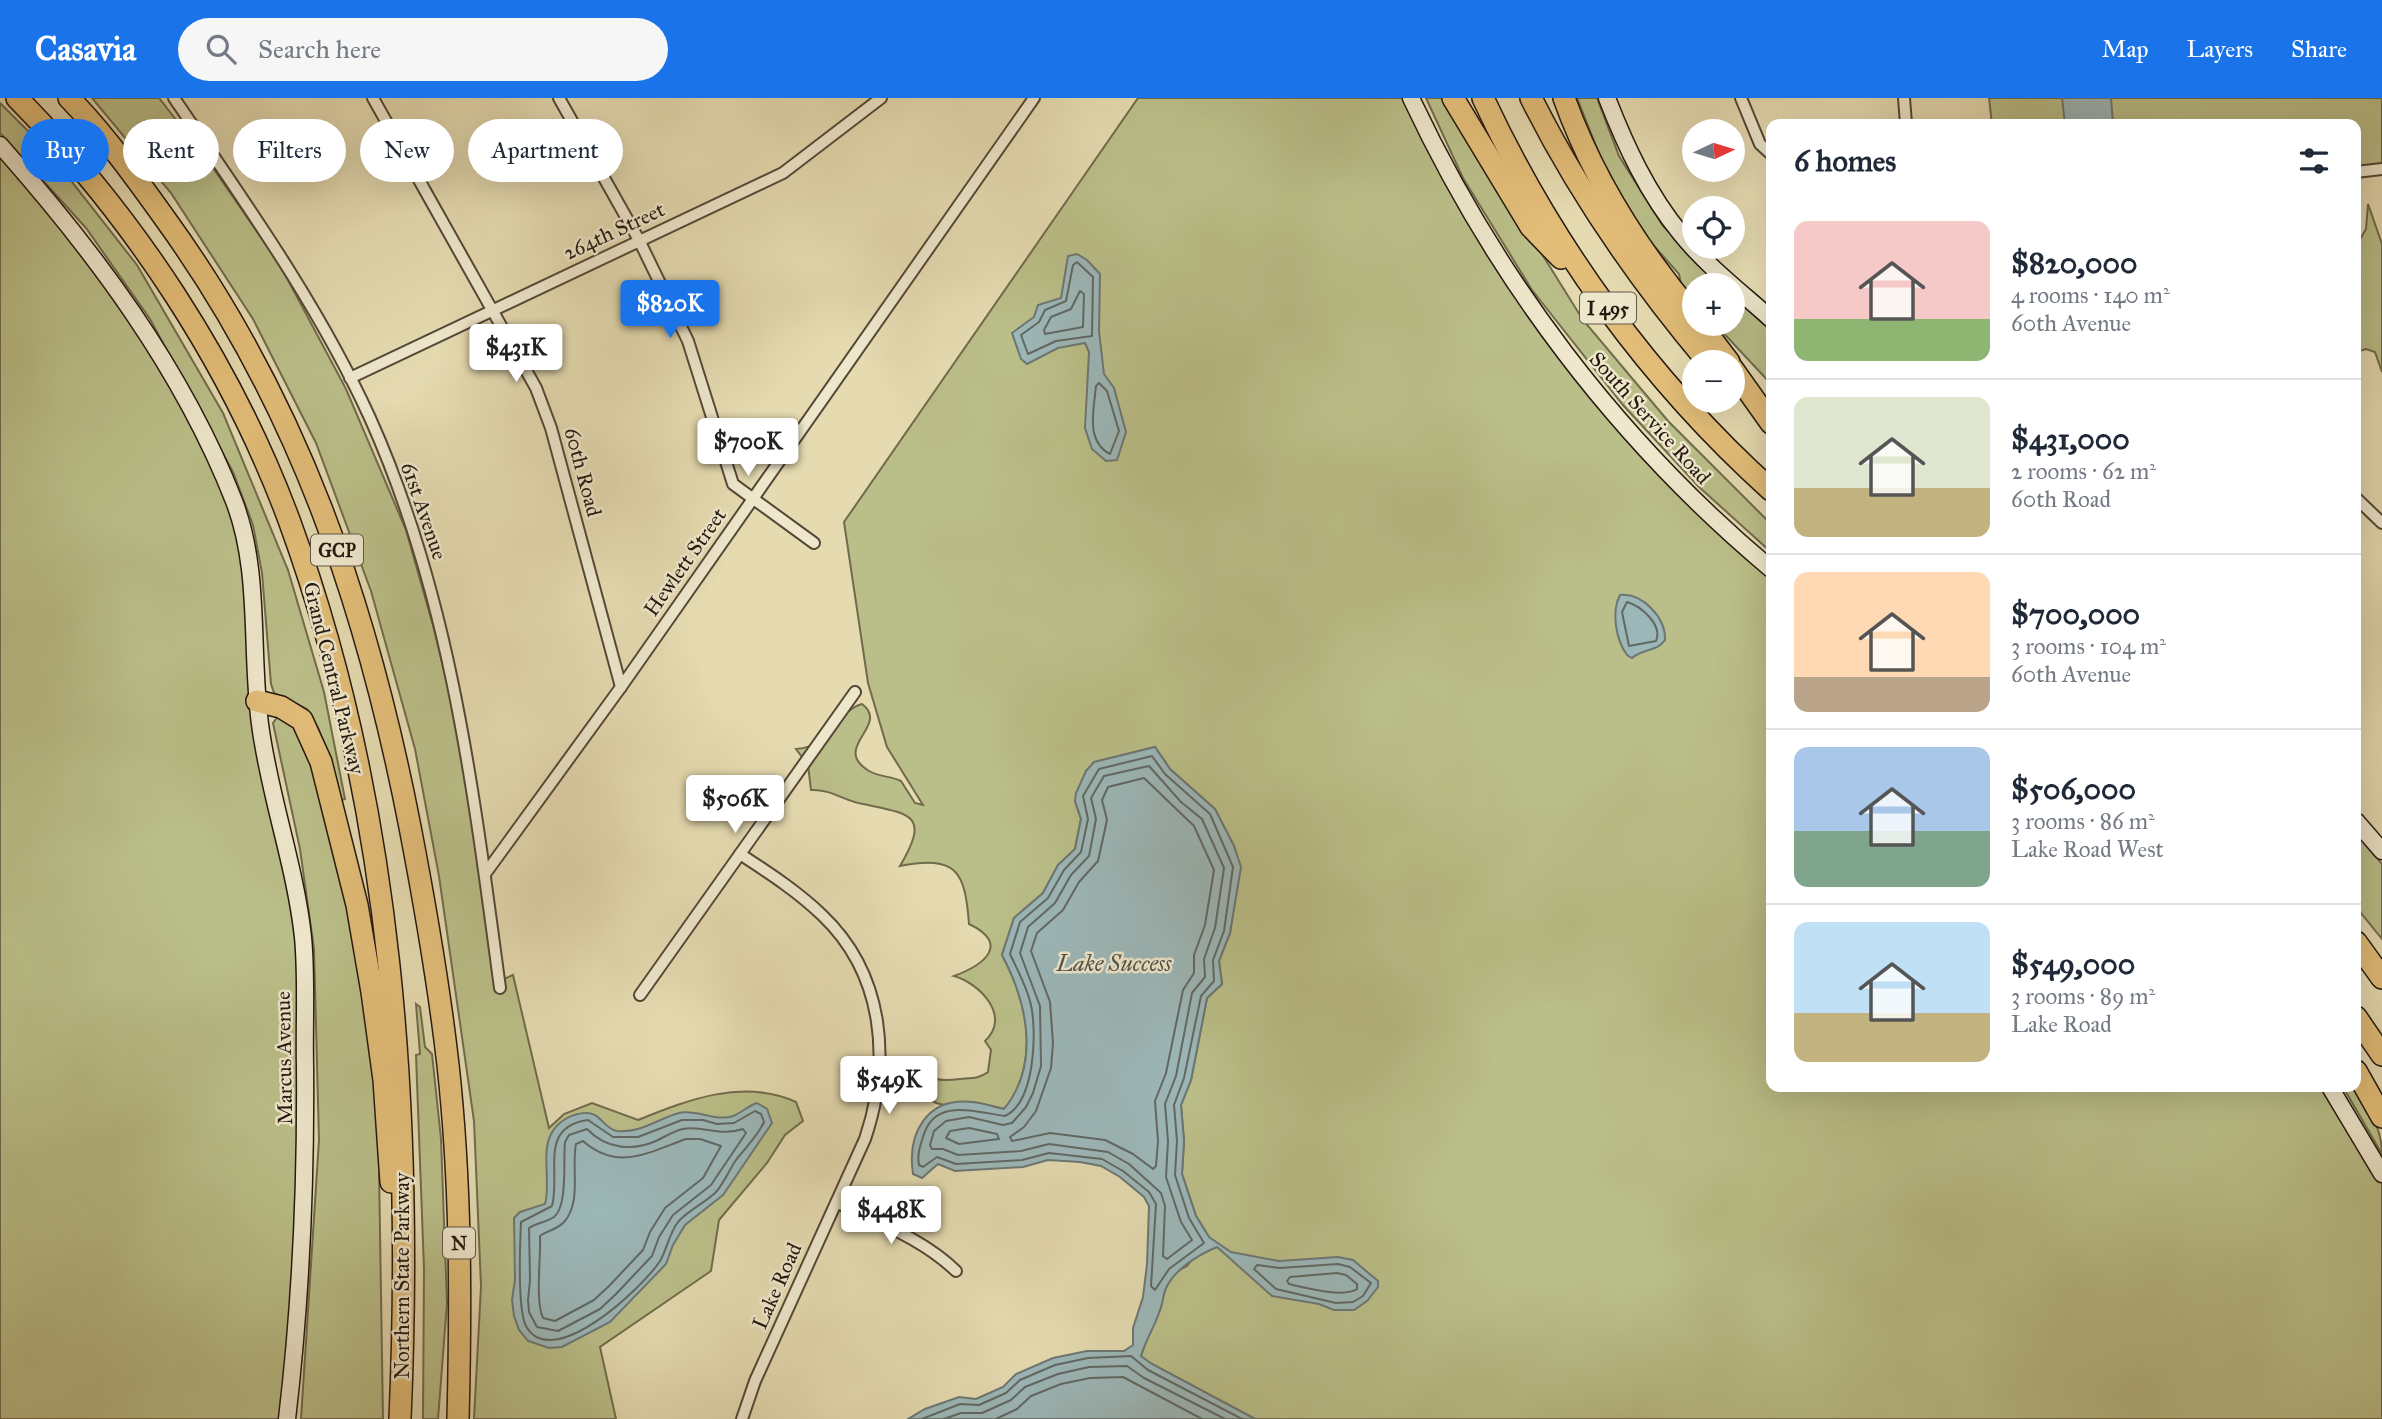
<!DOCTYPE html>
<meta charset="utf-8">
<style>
:root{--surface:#fff;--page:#f6f6f7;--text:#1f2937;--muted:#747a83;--line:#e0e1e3;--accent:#1a73e8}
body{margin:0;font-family:"IM FELL Great Primer",serif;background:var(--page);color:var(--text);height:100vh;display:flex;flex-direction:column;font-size:26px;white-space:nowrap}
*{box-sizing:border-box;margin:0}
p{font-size:23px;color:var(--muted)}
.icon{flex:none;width:38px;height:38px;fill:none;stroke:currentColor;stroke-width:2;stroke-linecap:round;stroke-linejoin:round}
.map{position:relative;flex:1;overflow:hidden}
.sheet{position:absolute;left:1766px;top:21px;width:595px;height:973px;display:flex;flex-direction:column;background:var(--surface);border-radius:14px;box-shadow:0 7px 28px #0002}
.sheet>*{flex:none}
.top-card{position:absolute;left:21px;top:21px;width:665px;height:63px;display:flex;gap:14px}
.needle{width:46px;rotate:86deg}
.tools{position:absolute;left:1682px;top:21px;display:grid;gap:14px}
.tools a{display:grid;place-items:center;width:63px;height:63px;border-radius:50%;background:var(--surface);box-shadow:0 7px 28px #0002;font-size:35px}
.price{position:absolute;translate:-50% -60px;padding:0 16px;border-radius:7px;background:#fff;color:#222;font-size:23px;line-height:46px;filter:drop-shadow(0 2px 4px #0008)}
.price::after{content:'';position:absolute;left:50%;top:42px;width:21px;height:16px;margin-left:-10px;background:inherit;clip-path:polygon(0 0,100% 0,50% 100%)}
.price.on{background:var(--accent);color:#fff}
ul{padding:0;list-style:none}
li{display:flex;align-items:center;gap:21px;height:175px;padding:0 28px}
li+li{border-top:2px solid var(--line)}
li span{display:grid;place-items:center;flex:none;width:196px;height:140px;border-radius:14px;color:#555}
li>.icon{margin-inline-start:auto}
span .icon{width:84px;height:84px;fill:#fffc;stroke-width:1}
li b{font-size:30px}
h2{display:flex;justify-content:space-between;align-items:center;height:84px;padding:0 28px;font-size:30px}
.pill{padding:0 24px;border-radius:32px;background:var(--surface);box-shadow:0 7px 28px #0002;font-size:24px;line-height:63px}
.pill.on{background:var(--accent);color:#fff}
header{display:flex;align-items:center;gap:42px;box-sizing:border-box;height:98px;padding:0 35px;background:var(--accent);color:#fff}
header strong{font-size:33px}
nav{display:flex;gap:38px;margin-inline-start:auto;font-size:24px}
.search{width:490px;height:63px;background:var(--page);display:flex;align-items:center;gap:18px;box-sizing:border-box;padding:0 24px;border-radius:38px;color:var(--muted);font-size:26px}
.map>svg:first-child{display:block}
.green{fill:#babe88;stroke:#706b4c;stroke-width:2}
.water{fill:#9cb7b8;stroke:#6c7774;stroke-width:2}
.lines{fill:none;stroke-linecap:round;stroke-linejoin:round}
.shore{stroke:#606864;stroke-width:2}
.minor-casing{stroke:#554837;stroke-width:14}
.secondary-casing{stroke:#25180f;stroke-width:19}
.motorway-casing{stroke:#25180f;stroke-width:24}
.minor{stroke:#eee7cc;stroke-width:10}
.secondary{stroke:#eee7cc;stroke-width:16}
.motorway{stroke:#e2bd78;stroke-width:21}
.labels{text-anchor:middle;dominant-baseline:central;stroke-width:5;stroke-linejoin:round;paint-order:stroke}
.shield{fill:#eee7cc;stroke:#615648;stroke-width:2}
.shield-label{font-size:19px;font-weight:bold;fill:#25180f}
.street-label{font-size:21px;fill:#25180f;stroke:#eee7cc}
.water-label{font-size:23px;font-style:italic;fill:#4f504a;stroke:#eee7cc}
</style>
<header>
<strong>Casavia</strong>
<div class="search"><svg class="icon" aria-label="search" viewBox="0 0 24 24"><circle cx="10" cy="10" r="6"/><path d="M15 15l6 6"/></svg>Search here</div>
<nav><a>Map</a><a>Layers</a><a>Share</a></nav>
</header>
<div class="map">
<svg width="2382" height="1321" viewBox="0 0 2382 1321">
<rect width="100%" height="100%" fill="#e5dab0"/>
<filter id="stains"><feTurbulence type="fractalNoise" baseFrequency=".00286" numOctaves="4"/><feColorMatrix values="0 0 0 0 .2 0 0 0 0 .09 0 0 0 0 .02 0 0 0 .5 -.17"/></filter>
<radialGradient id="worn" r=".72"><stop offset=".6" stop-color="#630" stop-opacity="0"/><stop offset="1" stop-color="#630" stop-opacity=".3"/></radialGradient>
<g class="green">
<path d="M 92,0 L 159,0 L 209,64 L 280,167 L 346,291 L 406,432 L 434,531 L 457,627 L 497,884 L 513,877 L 549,1030 L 564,1016 L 592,1005 L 638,1022 C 688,1002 742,980 796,1004 L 803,1023 L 785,1037 L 767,1065 L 719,1122 L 711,1173 L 600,1249 L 616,1321 L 474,1321 L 481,1188 L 474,1023 L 439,778 L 415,651 L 371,493 L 316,345 L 253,221 L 171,95 Z"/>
<path d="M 1138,0 L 1408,0 L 1421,29 L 1602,309 L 1771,473 L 1771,989 L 2327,989 L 2382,1085 L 2382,1321 L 1255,1321 L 1144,1262 L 1141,1258 L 1149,1233 L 1160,1212 L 1164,1193 L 1174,1175 L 1187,1168 L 1209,1139 L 1196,1118 L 1182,1076 L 1184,1043 L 1181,1007 L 1191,982 L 1207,900 L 1222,886 L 1219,863 L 1230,835 L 1240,770 L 1234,748 L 1215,711 L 1170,671 L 1155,649 L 1094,665 L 1086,673 L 1075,703 L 1081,721 L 1075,751 L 1058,767 L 1043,795 L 1014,820 L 1002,857 C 1028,905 1040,964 1005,1011 C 994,1009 983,1005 972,1004 C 964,1003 957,1006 949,1007 C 923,1007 917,986 914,965 C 932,982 936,984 960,981 C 971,980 979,981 988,974 L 991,952 L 985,943 C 1012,918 979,885 954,878 C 984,867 1011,846 969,826 C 965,773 957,757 900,768 C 931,716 910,716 863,706 C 844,703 831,691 811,692 L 808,667 L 796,651 C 835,648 836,613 862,606 C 891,628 830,649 869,673 C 879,679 891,678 901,683 L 915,705 L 923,707 L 887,649 L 868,585 L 844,424 Z"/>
<path d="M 1426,0 L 1445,0 L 1583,222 L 1668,323 L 1771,426 L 1771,454 L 1699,389 L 1623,307 L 1532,192 L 1463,80 Z"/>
<path d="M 1577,0 L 1597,0 L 1619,58 L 1663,128 L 1723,187 L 1694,187 L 1694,201 L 1681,186 L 1679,176 L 1647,140 L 1610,83 Z"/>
<path d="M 1989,0 L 2382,0 L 2382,71 L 2356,74 L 2356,26 L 1992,26 Z"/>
<path d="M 0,5 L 47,52 L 137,167 L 223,315 L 288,472 L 324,594 L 345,701 L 339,703 L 319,632 L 307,611 L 274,595 L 271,586 L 262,475 L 253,427 L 233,374 L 150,221 L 86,130 L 0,35 Z"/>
<path d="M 0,47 L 131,213 L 235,406 L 257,603 L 296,796 L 306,1053 L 287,1321 L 0,1321 Z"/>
<path d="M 2368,106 L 2382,146 L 2382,274 L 2375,254 L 2366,251 L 2356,254 L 2356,148 L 2366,131 Z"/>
<path d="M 1733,197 L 1771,233 L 1771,286 L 1715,226 L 1732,226 Z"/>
<path d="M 279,617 L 302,633 L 335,736 L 362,876 L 378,1009 L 383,1321 L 301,1321 L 319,1042 L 314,851 L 300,751 L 273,625 Z"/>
<path d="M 2356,735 L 2382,766 L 2382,841 L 2356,809 Z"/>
<path d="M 416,906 L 420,909 L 425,949 L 432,956 L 441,1041 L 447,1205 L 438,1321 L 423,1321 L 424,1171 L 416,957 L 420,956 Z"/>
<path d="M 2343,989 L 2355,989 C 2368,1011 2382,1029 2382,1056 Z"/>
</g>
<g class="water">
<path d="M 2062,0 L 2111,0 L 2113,26 L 2065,26 Z"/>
<path d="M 1077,156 L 1087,162 L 1100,176 L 1099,233 L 1104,276 L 1114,290 L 1126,334 L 1117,362 L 1106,363 L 1092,351 L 1085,330 L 1089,254 L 1085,245 L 1058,250 L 1027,266 L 1021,261 L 1012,235 L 1034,219 L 1038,207 L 1061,200 L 1068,158 Z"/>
<path d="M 1620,497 C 1643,495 1666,520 1665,542 C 1657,554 1643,550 1632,560 L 1627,557 C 1616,542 1611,514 1620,497 Z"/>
<path d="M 1155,649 L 1170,671 L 1215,711 L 1234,748 L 1241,769 L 1230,835 L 1219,863 L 1222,886 L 1207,900 L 1191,982 L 1181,1007 L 1184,1043 L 1182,1076 L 1196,1118 L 1209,1139 L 1231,1154 L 1279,1163 L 1338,1159 L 1353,1162 L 1378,1183 L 1378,1189 L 1367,1203 L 1354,1212 L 1334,1212 L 1319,1206 L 1272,1198 L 1217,1149 C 1198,1157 1175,1171 1166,1190 C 1163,1197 1163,1205 1160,1212 C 1155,1228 1146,1241 1141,1258 L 1152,1266 L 1255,1321 L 908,1321 L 925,1311 L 959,1299 L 976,1301 L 1003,1289 L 1016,1276 L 1053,1260 L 1087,1253 L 1124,1253 L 1133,1247 L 1133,1230 L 1143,1199 L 1147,1166 L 1149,1108 L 1144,1099 L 1120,1079 L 1101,1068 L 1080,1064 L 1048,1062 L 1023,1069 L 955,1073 L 938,1066 L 922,1080 L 913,1076 C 907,1036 926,999 972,1004 C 983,1005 994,1009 1004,1011 C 1041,966 1027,904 1002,857 L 1014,820 L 1043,795 L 1058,767 L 1075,751 L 1081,721 L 1075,703 L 1076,695 L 1086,673 L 1094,664 Z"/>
<path d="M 757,1005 L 767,1011 L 772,1025 L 723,1097 L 685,1127 L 673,1147 L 666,1166 L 610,1224 L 562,1249 L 549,1250 L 528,1243 L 519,1232 L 514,1218 L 512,1202 L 515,1182 L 514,1120 L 520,1114 L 545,1106 C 551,1085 541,1056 551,1036 C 557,1024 572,1015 586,1015 C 600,1014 604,1031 617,1033 C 642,1035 657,1021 679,1015 C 697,1011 716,1024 733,1018 C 741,1015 748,1008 757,1005 Z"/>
</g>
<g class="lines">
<g class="shore">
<path d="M 1077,164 L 1093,179 L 1092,238 L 1056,243 L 1028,256 L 1021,237 L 1039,224 L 1045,212 L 1066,203 L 1073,167 Z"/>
<path d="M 1080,193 L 1084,196 L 1083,229 L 1045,236 L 1044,232 L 1051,219 L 1071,211 Z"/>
<path d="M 1099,285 L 1107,293 L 1119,333 L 1110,356 C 1085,343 1094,311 1096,288 Z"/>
<path d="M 1627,504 C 1641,508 1663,527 1656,543 L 1629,548 L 1622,514 Z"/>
<path d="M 1152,658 L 1165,676 L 1210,716 L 1233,769 L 1224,833 L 1213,862 L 1214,883 L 1201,898 L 1184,980 L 1174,1007 L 1177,1043 L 1175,1077 L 1189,1120 L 1204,1145 L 1169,1171 L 1155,1192 L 1151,1188 L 1156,1106 L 1149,1094 L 1123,1073 L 1102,1061 L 1049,1055 L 1022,1062 L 956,1066 L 937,1059 L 923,1069 L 919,1067 C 917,1056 920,1049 923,1039 C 934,999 975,1014 1005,1018 C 1035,1004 1037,935 1031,907 C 1027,889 1018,873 1010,856 L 1020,824 L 1048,800 L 1064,772 L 1081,754 L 1088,721 L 1083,698 L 1099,671 Z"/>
<path d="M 1149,668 L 1181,704 L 1202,721 L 1224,770 L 1215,830 L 1204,861 L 1205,879 L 1192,895 L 1176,978 L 1165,1006 L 1168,1043 L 1166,1079 L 1181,1124 L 1192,1142 L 1167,1161 L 1163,1158 L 1165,1108 L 1161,1095 L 1129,1066 L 1108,1054 L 1049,1046 L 1021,1053 L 958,1057 L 943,1051 L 932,1051 L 930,1047 L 934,1033 L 946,1023 L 969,1019 L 1003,1027 L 1012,1025 L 1026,1009 L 1033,995 L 1041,968 L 1040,908 L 1020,855 L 1028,829 L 1055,805 L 1071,777 L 1089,758 L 1096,721 L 1091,700 L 1104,678 Z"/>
<path d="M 1144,680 L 1194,728 L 1214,772 L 1205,827 L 1194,857 L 1194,875 L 1183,892 L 1166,975 L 1155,1003 L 1158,1043 L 1156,1068 L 1153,1071 L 1133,1056 L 1105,1042 L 1050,1035 L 1012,1043 L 1010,1039 L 1024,1029 L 1036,1013 L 1051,970 L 1053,945 L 1050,904 L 1031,853 L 1037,835 L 1063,812 L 1079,784 L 1098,763 L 1107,722 L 1102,702 L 1108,689 Z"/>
<path d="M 755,1013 L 761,1016 L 764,1024 C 758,1038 745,1050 736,1062 C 729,1072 724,1085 716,1094 C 705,1105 688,1112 678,1124 C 669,1136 667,1151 660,1163 C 643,1189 555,1273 527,1230 C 517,1215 520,1146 521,1124 L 552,1108 C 561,1074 538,1029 588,1022 L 613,1039 L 638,1039 L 682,1022 L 703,1022 L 717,1026 L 734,1025 Z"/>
<path d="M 969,1030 L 997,1036 L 999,1041 L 959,1046 L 946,1040 L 950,1033 Z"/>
<path d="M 587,1031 C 606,1051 633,1054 658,1042 C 666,1038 674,1033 683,1031 C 703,1027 719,1039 743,1031 L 746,1035 L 711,1087 L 673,1117 L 659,1139 L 652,1158 L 616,1196 L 600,1211 L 558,1233 L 537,1229 L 529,1214 L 528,1202 L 530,1182 L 529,1130 C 536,1125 547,1124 554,1119 C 568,1108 563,1062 565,1044 L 569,1037 Z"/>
<path d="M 686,1041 L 700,1041 L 721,1048 L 703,1080 L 665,1110 L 650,1134 L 643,1152 L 609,1188 L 594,1202 L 555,1223 L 543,1220 C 535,1203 541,1160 540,1138 C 547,1133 558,1131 564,1124 C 582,1104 571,1070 576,1046 L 583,1043 C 618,1074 649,1054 686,1041 Z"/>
<path d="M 1338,1166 L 1350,1169 L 1371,1185 L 1363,1198 L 1353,1204 L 1336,1205 L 1276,1191 L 1254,1171 L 1257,1167 L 1280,1170 Z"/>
<path d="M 1337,1175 L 1346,1177 L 1357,1186 L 1357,1191 C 1344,1200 1306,1190 1289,1186 L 1287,1183 L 1290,1179 Z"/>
<path d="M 922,1321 L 960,1306 L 979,1307 L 1006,1295 L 1020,1282 L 1055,1267 L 1088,1260 L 1131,1258 L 1148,1272 L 1242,1321"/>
<path d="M 944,1321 L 961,1315 L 982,1315 L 1011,1302 L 1025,1289 L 1058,1276 L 1089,1269 L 1127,1268 L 1144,1280 L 1225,1321"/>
<path d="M 996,1321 L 1017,1311 L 1031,1298 L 1061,1286 L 1090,1280 L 1123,1279 L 1202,1321"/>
</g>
<defs>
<g id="minor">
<path d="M 174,0 C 244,103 318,206 370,320 C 451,500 474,697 500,890"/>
<path d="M 373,0 L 536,290 L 551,330 L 621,589"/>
<path d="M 559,0 L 639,142 L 688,243 L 733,386 L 814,445"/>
<path d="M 1741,0 L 1760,46 L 1771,56"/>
<path d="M 1904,0 L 1906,26"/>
<path d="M 2356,74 L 2382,71"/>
<path d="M 350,280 L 783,75 L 881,0"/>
<path d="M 2356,400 L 2382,425"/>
<path d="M 740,756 C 769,775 797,793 822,817 C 885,877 891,964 865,1041 L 755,1283 L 742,1321"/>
<path d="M 485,776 L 621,589 L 1034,0"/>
<path d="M 640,897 L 855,594"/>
<path d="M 838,1105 C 879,1125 923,1141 956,1173"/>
</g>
<g id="secondary">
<path d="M 1411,0 C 1496,181 1617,342 1771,471"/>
<path d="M 1607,0 C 1626,49 1648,96 1681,136 C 1707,168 1741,194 1771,221"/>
<path d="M 0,47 C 94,153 182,270 234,403 C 261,473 250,552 260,626 C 269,697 295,766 303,839 C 307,881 304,925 305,968 C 306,1086 301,1203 287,1321"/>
<path d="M 2356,723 L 2382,753"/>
<path d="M 2330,989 L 2382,1076"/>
</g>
<g id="motorway">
<path d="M 17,0 C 134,119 231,266 289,422 C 394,708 413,1020 400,1321"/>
<path d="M 69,0 C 105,37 136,80 166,122 C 299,306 367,508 410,729 C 425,807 439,887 448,967 C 461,1084 461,1203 458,1321"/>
<path d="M 1453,0 L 1531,129 L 1561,160"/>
<path d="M 1483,0 C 1552,148 1650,283 1771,392"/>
<path d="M 1531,0 C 1579,96 1639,182 1708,264"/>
<path d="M 1564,0 C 1593,81 1639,153 1694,218"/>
<path d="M 1700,226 L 1729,264"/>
<path d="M 1732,270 L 1771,325"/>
<path d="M 257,603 L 281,609 L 302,622 L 321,664 L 357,807 L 372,894 L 384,982 L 391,1084"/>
<path d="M 2356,844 L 2382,880"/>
<path d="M 2356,919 L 2382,957"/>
<path d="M 2356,973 L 2382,1019"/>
</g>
</defs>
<use href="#minor" class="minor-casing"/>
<use href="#secondary" class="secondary-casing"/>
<use href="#motorway" class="motorway-casing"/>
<use href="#minor" class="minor"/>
<use href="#secondary" class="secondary"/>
<use href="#motorway" class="motorway"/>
</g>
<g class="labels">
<g class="shield">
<rect x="1580" y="194.5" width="56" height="31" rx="5"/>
<rect x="311" y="436.5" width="52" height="31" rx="5"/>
<rect x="443" y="1129.5" width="32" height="31" rx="5"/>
</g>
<g class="shield-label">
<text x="1608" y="210">I 495</text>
<text x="337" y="452">GCP</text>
<text x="459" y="1145">N</text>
</g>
<g class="street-label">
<text transform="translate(614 133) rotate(-25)">264th Street</text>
<text transform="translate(1650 320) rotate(48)">South Service Road</text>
<text transform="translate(583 374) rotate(75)">60th Road</text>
<text transform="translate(424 413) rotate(71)">61st Avenue</text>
<text transform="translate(685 464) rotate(-55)">Hewlett Street</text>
<text transform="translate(334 580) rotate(76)">Grand Central Parkway</text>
<text transform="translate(284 960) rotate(-91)">Marcus Avenue</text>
<text transform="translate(402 1178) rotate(-90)">Northern State Parkway</text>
<text transform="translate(777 1188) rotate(-66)">Lake Road</text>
</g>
<g class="water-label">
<text x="1114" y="865">Lake Success</text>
</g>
</g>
<rect width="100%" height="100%" filter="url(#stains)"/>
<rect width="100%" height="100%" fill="url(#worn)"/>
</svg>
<div class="tools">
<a><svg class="needle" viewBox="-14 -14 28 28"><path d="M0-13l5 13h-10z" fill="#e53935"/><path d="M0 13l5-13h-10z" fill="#747a83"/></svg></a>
<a><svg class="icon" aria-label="locate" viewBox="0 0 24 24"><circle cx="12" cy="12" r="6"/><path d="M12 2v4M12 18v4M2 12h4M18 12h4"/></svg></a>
<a>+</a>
<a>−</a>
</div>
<b class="price on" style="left:670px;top:242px">$820K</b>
<b class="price" style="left:516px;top:286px">$431K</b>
<b class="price" style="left:748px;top:380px">$700K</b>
<b class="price" style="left:735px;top:737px">$506K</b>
<b class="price" style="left:889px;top:1018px">$549K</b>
<b class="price" style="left:891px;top:1148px">$448K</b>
<div class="top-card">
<a class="pill on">Buy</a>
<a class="pill">Rent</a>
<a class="pill">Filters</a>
<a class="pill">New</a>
<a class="pill">Apartment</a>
</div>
<section class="sheet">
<h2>6 homes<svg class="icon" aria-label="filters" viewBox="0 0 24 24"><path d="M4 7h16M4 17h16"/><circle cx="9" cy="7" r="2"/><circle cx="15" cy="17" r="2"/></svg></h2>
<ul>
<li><span style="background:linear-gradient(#f6c9c9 70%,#8fb573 0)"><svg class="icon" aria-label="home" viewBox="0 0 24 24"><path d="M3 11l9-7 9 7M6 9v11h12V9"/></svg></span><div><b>$820,000</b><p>4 rooms · 140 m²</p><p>60th Avenue</p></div></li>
<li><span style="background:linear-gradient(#dfe7d0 65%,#c2b280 0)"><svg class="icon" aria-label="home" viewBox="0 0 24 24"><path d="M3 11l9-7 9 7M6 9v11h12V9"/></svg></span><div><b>$431,000</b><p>2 rooms · 62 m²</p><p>60th Road</p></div></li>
<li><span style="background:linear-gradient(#ffd9b3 75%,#b9a48a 0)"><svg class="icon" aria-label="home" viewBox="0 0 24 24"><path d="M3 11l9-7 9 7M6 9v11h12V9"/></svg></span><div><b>$700,000</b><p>3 rooms · 104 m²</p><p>60th Avenue</p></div></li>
<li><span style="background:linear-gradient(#a9c7e8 60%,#7fa58c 0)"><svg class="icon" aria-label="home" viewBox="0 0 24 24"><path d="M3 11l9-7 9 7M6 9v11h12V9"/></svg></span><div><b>$506,000</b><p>3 rooms · 86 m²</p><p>Lake Road West</p></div></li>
<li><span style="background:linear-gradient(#bfe0f5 65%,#c2b280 0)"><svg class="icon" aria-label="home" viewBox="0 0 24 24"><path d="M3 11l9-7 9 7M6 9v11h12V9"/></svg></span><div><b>$549,000</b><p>3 rooms · 89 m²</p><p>Lake Road</p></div></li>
</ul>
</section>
</div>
